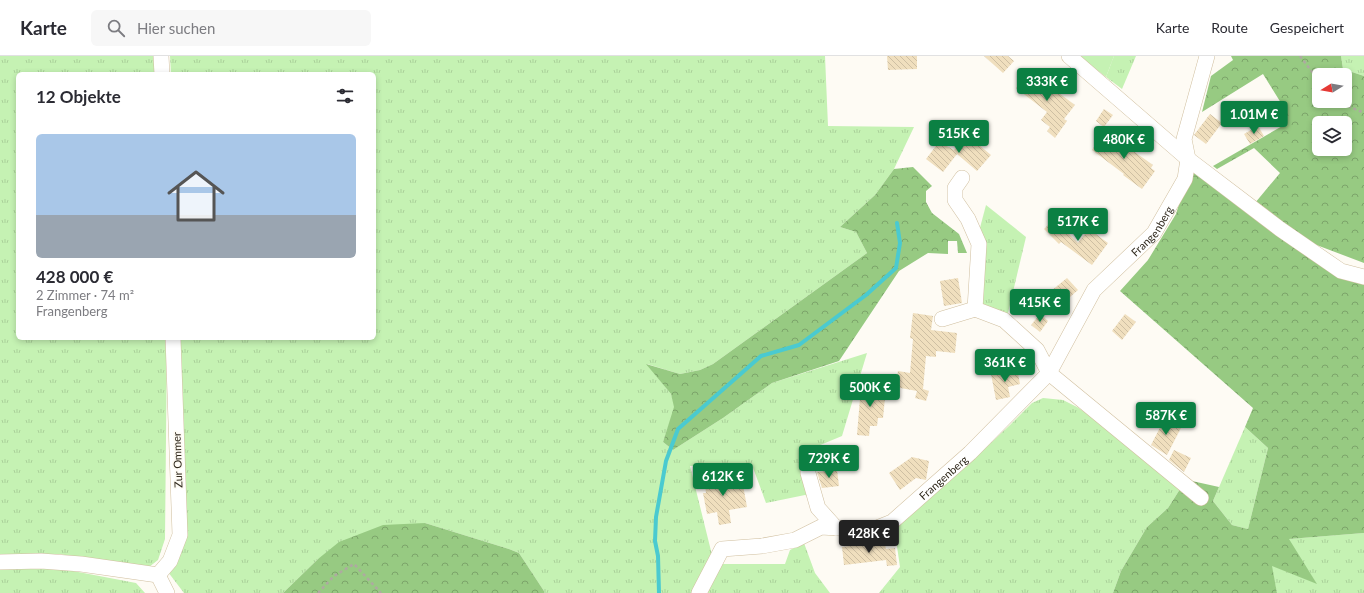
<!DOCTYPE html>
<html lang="de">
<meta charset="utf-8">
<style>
:root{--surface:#fff;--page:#f7f7f7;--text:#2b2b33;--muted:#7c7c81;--line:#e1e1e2;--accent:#0b8043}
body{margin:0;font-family:Lato,sans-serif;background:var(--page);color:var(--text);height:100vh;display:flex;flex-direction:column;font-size:15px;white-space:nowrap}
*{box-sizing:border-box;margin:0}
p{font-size:13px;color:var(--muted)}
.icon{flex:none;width:22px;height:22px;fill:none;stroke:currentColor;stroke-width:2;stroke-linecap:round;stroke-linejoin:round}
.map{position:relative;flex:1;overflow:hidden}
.drawer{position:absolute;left:16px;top:16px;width:360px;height:268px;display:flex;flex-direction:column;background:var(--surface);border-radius:6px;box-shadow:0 2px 6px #0003}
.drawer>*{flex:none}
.needle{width:26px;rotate:259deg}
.fabs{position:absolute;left:1312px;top:12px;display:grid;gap:8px}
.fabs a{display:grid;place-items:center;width:40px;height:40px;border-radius:6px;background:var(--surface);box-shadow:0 2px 6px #0003;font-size:20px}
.price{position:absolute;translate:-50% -34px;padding:0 9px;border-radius:4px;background:var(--accent);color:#fff;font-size:13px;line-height:26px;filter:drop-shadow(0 1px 2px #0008)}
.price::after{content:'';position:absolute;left:50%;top:24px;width:12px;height:9px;margin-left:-6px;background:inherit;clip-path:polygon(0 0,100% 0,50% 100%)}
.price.active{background:#222;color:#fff}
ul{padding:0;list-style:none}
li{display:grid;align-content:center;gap:8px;height:212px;padding:0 20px}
li span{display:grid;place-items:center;height:124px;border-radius:6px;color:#555}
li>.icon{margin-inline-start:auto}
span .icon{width:72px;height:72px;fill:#fffc;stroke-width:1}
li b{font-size:17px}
h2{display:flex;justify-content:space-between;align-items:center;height:48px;padding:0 20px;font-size:17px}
header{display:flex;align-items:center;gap:24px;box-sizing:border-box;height:56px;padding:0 20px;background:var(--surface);border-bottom:1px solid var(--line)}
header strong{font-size:19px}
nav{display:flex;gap:22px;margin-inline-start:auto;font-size:14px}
.search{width:280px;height:36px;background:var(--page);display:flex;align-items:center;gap:10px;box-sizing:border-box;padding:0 14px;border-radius:6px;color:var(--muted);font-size:15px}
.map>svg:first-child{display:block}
.grass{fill:url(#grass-tufts)}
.forest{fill:url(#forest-crowns);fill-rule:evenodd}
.garden{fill:#c5f2b3}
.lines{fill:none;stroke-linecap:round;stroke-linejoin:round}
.stream{stroke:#4acad0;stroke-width:4}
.building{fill:url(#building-back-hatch)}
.minor-casing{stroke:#d0bf9f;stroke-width:16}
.path{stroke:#aeaaa1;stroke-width:2.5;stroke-dasharray:3 3;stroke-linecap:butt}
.minor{stroke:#fff;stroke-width:15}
.labels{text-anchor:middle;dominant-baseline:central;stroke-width:3.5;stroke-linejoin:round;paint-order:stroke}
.street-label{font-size:11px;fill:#30291d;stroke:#fefbf4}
</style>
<header>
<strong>Karte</strong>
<div class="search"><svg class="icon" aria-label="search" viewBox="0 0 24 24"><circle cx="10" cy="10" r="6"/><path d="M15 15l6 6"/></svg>Hier suchen</div>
<nav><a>Karte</a><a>Route</a><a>Gespeichert</a></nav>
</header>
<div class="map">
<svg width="1364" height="537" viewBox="0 0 1364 537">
<defs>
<pattern id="grass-tufts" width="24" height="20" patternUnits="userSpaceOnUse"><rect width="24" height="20" fill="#c5f2b3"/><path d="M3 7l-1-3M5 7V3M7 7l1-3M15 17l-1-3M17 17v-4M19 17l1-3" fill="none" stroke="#aad09a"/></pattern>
<pattern id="forest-crowns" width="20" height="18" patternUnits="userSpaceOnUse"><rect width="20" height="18" fill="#97ca82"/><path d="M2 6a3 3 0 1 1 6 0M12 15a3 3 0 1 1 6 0" fill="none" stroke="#7ca46a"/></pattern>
<pattern id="building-back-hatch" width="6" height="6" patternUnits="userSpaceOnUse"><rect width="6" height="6" fill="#f0dfbe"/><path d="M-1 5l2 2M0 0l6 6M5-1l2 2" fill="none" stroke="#cebfa3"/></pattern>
</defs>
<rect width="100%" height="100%" fill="#fefbf4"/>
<g class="grass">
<path d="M 0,0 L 159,0 L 160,18 L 18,18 L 18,282 L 167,282 L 165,483 L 158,504 L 149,511 L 131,512 L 60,498 L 0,501 Z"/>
<path d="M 170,0 L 825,0 L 828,70 L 914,71 L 894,113 L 875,139 L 840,171 L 856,176 L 867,197 L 713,308 L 700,314 L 680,318 L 647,308 L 671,338 L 675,351 L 663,386 L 673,394 L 723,362 L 772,327 L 867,297 L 842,380 L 801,397 L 805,423 L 815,444 L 805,439 L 766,447 L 752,409 L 690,410 L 713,503 L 717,508 L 785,508 L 790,494 L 804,487 L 815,517 L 830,537 L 544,537 L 544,535 L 519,497 L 509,493 L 425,467 L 318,503 L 283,537 L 184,537 L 168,516 L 172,507 L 180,282 L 374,282 L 374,18 L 171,18 Z"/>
<path d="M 1114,0 L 1136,0 L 1122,33 L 1106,21 Z"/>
<path d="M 1341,0 L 1364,0 L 1364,20 L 1343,13 Z"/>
<path d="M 986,149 L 1026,181 L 1007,261 L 973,249 L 976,187 Z"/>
<path d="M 1043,342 L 1063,344 L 1077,351 L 1101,367 L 1182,430 L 1168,452 L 1147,471 L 1121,515 L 1113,537 L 879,537 L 900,511 L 894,470 L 962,414 L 1010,369 L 1032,347 Z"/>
<path d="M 1245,371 L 1268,392 L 1248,473 L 1232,469 L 1213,445 Z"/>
<path d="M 1364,477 L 1364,537 L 1277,537 L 1271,509 L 1316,527 L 1288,483 Z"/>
<path d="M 0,508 L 19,513 L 52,511 L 136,527 L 145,537 L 0,537 Z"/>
</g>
<g class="forest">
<path d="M 1231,0 L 1341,0 L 1343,13 L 1364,20 L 1364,207 L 1306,185 L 1255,147 L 1280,117 L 1254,92 L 1217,113 L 1213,110 L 1284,69 L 1270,53 L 1281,47 L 1263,18 L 1202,56 L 1211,20 L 1233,4 ZM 1319,19 L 1345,19 L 1345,45 L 1319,45 ZM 1319,67 L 1345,67 L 1345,93 L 1319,93 Z"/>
<path d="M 913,111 L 932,130 L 926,135 L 926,146 L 932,157 L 959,178 L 967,197 L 958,197 L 957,185 L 948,185 L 948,198 L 928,197 L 899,215 L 839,305 L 772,327 L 723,362 L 673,394 L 663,386 L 674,351 L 671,338 L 646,308 L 680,318 L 700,314 L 713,308 L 867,197 L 856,176 L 840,171 L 875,139 L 894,113 Z"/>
<path d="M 1197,115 L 1272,174 L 1364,219 L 1364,477 L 1289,483 L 1317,528 L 1272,510 L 1277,537 L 1113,537 L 1121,515 L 1147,471 L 1168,452 L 1182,430 L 1183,423 L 1219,431 L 1213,445 L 1232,469 L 1248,473 L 1268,392 L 1245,371 L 1253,352 L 1120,235 L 1148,204 L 1176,158 L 1180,145 L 1183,124 Z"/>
<path d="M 425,467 L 509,493 L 519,497 L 544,535 L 544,537 L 283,537 L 318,503 L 339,486 L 383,469 Z"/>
</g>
<path class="garden" d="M 1079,0 L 1114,0 L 1106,21 Z"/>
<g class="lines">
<path class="stream" d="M 659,537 L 658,500 L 655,485 L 656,461 L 666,405 L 678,373 L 761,300 L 799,289 L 866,239 L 896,212 L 900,187 L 897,167"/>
</g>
<g class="building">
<path d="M 887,0 L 917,0 L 917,13 L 888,14 Z"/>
<path d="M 984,0 L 1008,0 L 1014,5 L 1003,17 Z"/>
<path d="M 1029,15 L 1075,49 L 1064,63 L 1067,65 L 1055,82 L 1047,75 L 1050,71 L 1041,64 L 1047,56 L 1016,32 Z"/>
<path d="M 1104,53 L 1113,59 L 1104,71 L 1096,65 Z"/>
<path d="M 1210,58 L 1222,67 L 1206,88 L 1194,79 Z"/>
<path d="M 1258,70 L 1264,80 L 1250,88 L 1244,78 Z"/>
<path d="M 1105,75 L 1153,109 L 1151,112 L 1155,115 L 1142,133 L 1123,119 L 1124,118 L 1092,94 Z"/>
<path d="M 967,79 L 991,99 L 977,115 L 957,98 L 943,116 L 926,103 L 939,86 L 954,94 Z"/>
<path d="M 1054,163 L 1078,187 L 1089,173 L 1108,187 L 1092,209 L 1061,186 L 1059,188 L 1044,173 Z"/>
<path d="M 958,222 L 962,247 L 944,250 L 940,225 Z"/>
<path d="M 1067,222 L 1078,234 L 1062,248 L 1051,235 Z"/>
<path d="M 913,257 L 933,260 L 931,274 L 957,277 L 955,297 L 936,295 L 936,301 L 926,300 L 923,333 L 929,335 L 926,345 L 915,342 L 917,335 L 895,331 L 898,315 L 910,317 L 913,283 L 910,282 Z"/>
<path d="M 1040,258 L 1048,265 L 1040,276 L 1031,269 Z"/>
<path d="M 1125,258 L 1136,266 L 1122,284 L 1112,275 Z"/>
<path d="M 1017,312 L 1020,328 L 1008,331 L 1010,341 L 996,344 L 991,318 Z"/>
<path d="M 861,330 L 886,332 L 883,362 L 878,362 L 877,370 L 870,370 L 869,380 L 857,379 Z"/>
<path d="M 1165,362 L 1182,370 L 1167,399 L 1151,389 Z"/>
<path d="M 1174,394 L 1191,402 L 1184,416 L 1169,404 Z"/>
<path d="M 912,401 L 929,405 L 926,424 L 916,422 L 900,434 L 889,417 Z"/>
<path d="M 837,414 L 839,430 L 822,432 L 817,416 Z"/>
<path d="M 720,417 L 720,419 L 728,418 L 730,431 L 743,429 L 747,451 L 729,454 L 731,467 L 719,469 L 717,456 L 707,458 L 703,437 L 706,437 L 704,420 Z"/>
<path d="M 884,485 L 886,493 L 895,492 L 897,509 L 887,510 L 886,504 L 844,509 L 842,491 Z"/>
</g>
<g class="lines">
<defs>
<g id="minor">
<path d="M 161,0 L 162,18"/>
<path d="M 1069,0 L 1188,103 L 1280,173 L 1341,215 L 1364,221"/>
<path d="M 962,122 L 955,132 L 955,144 L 968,163 L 979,188 L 975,253"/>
<path d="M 942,263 L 975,253 L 1004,264 L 1037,294 L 1049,317 L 1201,442"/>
<path d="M 813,405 L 808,410 L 808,417 L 818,452 L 836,472"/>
<path d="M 0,506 L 41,505 L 81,508 L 158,519"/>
<path d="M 158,519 L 170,505 L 180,479 L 173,282"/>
<path d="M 158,519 L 167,537"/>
<path id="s1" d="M 699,537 L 722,493 L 762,490 L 795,484 L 821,471 L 872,474 L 892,466 L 970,397 L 1049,317 L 1094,234 L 1154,177 L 1185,123 L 1188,103 L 1184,83 L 1207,0"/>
</g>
</defs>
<use href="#minor" class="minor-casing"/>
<g class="path">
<path d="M 1300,0 L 1319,25"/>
<path d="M 1337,45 L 1364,57"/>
<path d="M 318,537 L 334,520 L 354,508 L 381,537"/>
</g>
<use href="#minor" class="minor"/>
</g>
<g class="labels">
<g class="street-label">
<text stroke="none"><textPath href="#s1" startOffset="619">Frangenberg</textPath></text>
<text transform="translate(177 404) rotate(-92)">Zur Ommer</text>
<text stroke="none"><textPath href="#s1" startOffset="293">Frangenberg</textPath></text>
</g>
</g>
</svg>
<div class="fabs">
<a><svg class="needle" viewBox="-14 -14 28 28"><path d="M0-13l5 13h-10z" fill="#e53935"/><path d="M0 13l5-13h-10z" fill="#7c7c81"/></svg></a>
<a><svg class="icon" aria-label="layers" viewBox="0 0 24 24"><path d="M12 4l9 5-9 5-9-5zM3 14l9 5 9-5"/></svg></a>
</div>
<b class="price" style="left:1047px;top:46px">333K €</b>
<b class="price" style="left:1254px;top:79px">1.01M €</b>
<b class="price" style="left:959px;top:98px">515K €</b>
<b class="price" style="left:1124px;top:104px">480K €</b>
<b class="price" style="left:1078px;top:186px">517K €</b>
<b class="price" style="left:1040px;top:267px">415K €</b>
<b class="price" style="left:1005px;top:327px">361K €</b>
<b class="price" style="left:870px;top:352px">500K €</b>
<b class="price" style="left:1166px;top:380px">587K €</b>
<b class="price" style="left:829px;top:423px">729K €</b>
<b class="price" style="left:723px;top:441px">612K €</b>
<b class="price active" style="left:869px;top:498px">428K €</b>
<section class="drawer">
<h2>12 Objekte<svg class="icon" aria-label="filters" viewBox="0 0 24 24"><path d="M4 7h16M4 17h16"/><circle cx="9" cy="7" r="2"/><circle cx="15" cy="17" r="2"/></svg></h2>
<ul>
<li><span style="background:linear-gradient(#a9c7e8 65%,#9aa5b1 0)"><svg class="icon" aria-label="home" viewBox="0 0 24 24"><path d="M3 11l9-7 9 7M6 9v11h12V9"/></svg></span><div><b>428 000 €</b><p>2 Zimmer · 74 m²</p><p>Frangenberg</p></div></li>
</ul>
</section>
</div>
